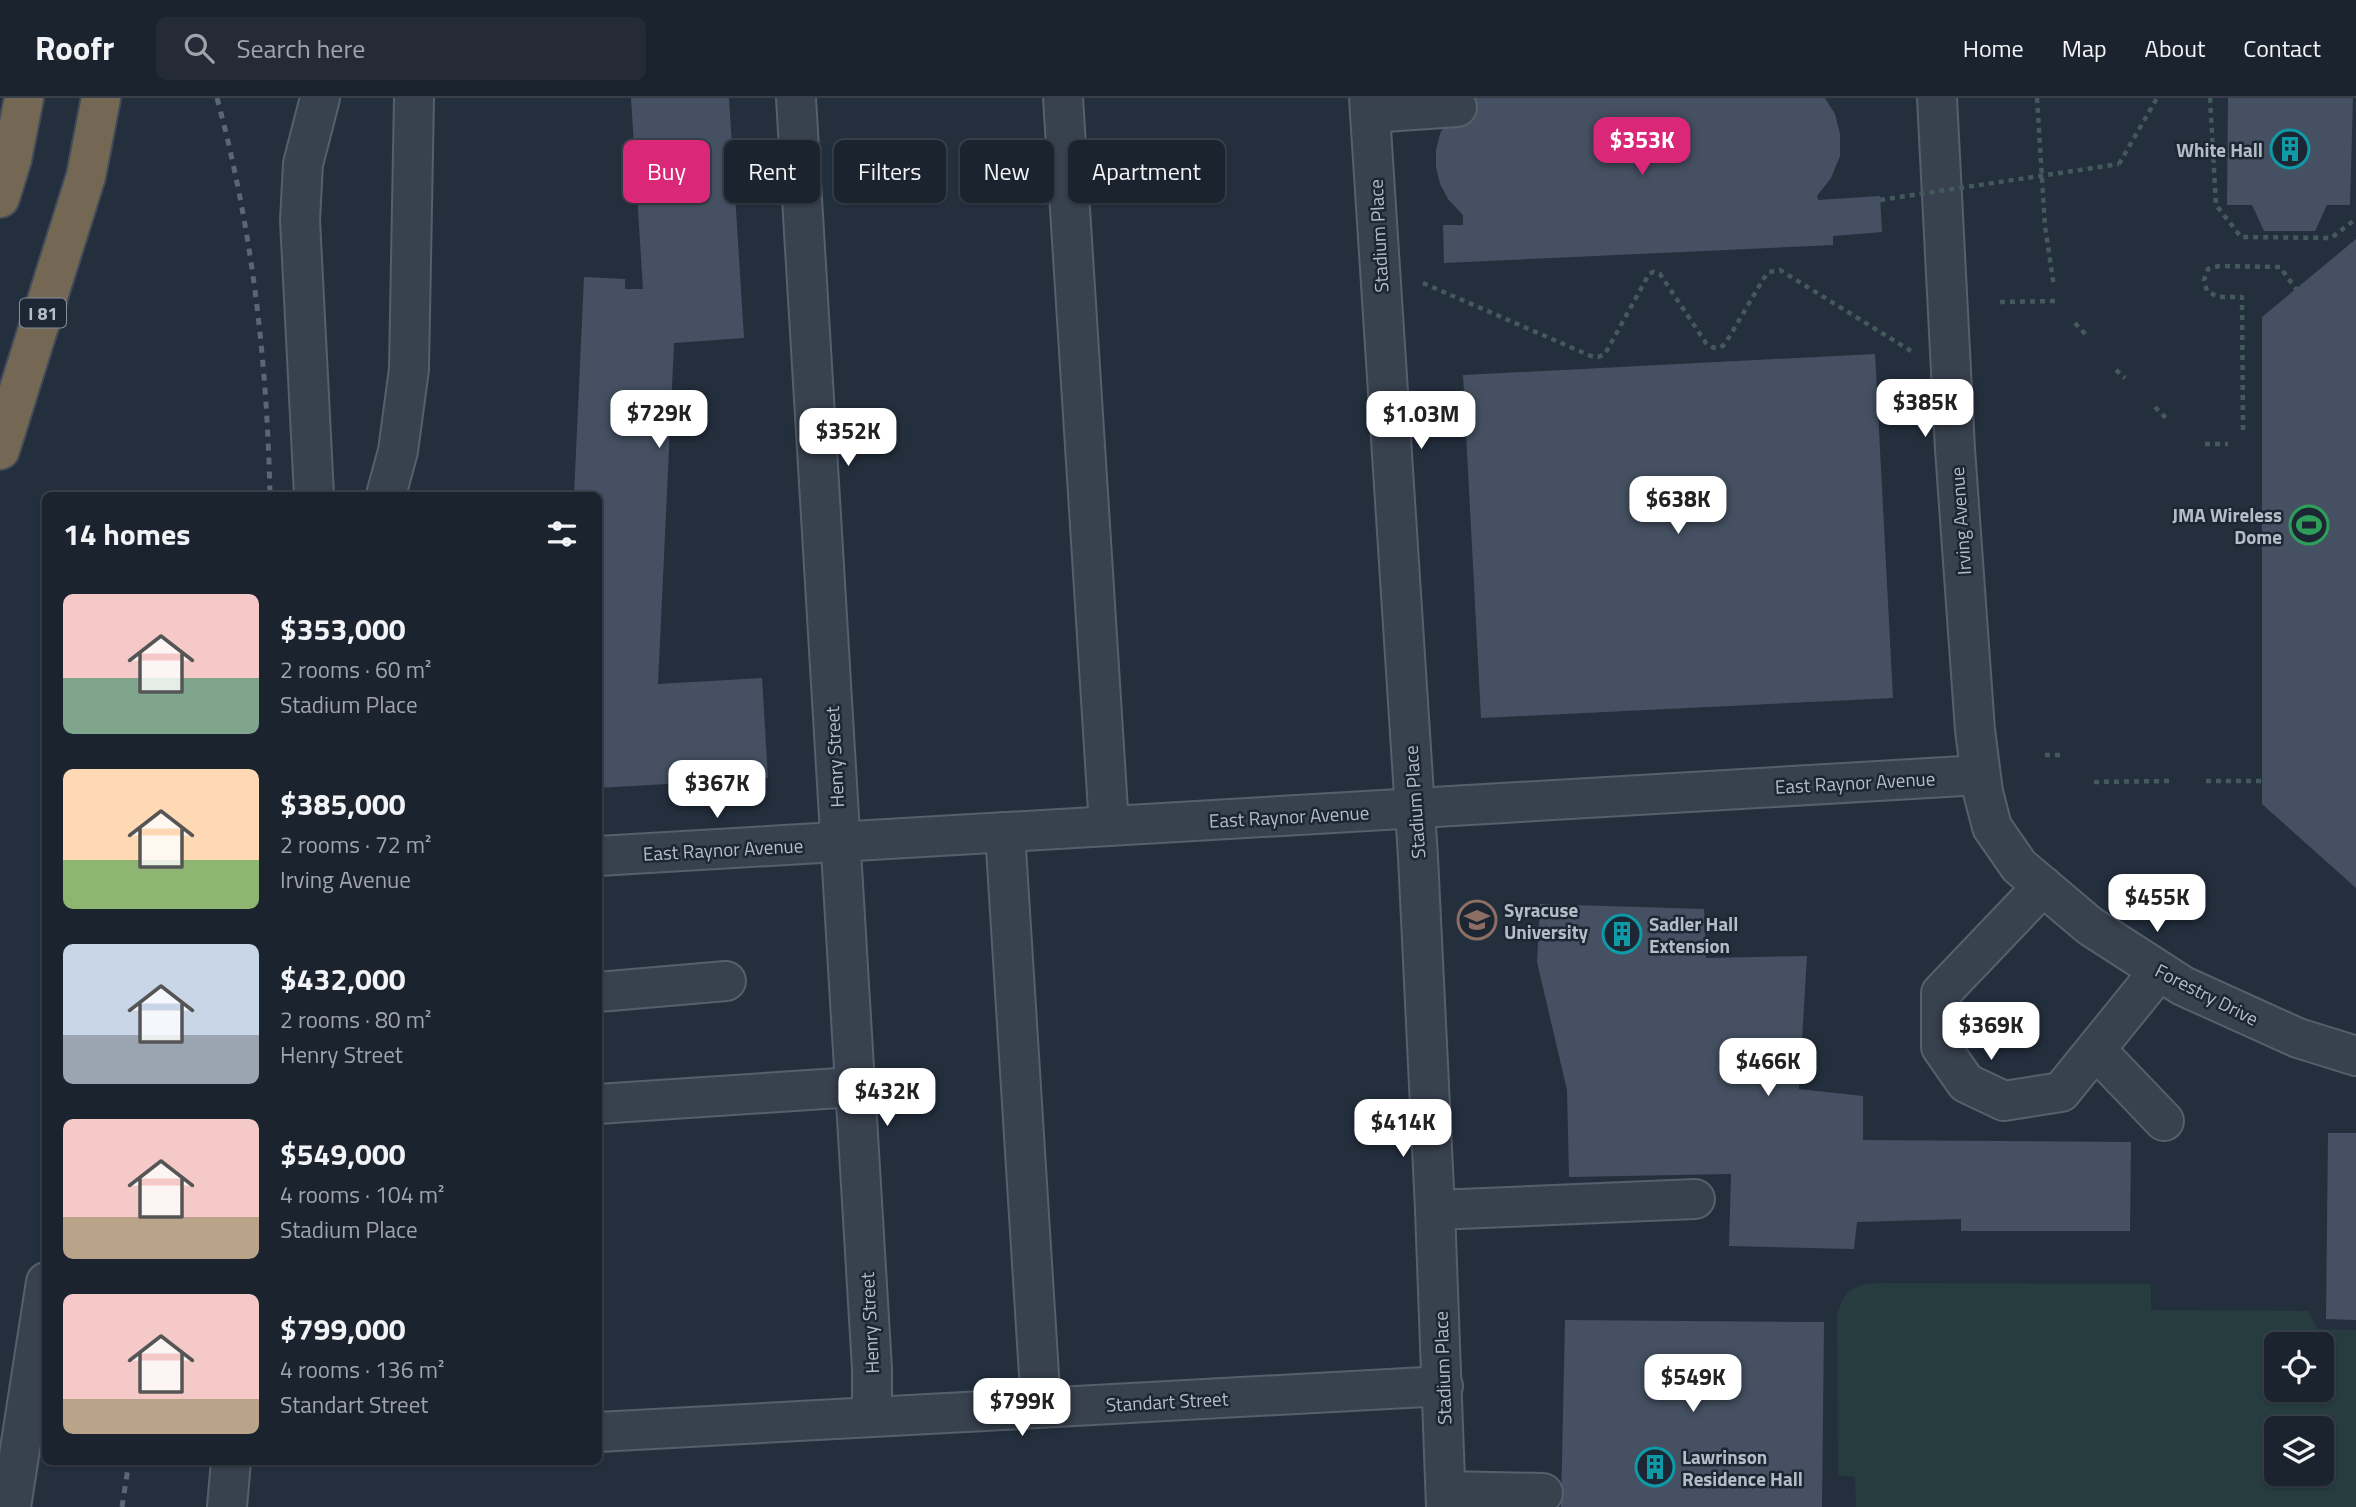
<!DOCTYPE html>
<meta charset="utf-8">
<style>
:root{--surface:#1b232e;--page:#242b36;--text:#f1f3f6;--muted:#a0a4aa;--line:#39404a;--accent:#db2777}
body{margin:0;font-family:"Titillium Web",sans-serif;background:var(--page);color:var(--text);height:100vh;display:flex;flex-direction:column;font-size:26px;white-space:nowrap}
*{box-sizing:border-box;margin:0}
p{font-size:23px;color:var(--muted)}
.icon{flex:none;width:38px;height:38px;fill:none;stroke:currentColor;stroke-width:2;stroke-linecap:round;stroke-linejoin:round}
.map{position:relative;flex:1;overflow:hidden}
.panel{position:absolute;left:42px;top:394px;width:560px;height:973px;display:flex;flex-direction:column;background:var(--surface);border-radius:10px;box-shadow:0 2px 5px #0004,0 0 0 2px var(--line)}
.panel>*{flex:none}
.hud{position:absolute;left:623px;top:42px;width:665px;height:63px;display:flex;gap:14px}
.tools{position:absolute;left:2264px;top:1234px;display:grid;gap:14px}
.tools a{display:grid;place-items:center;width:70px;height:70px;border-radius:10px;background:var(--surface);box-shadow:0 2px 5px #0004,0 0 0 2px var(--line);font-size:35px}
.price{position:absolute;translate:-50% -60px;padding:0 16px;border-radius:14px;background:#fff;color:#222;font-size:23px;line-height:46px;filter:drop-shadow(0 2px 4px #0008)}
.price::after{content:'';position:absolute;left:50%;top:42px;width:21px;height:16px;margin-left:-10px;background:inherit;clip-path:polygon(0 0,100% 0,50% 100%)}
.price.on{background:var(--accent);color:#fff}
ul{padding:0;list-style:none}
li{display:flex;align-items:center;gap:21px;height:175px;padding:0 21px}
li span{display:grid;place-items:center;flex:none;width:196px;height:140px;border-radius:10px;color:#555}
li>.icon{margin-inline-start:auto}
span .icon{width:84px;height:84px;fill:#fffc;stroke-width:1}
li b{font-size:30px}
h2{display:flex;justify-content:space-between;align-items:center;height:84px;padding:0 21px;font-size:30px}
.pill{padding:0 24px;border-radius:10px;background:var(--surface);box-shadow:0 2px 5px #0004,0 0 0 2px var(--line);font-size:24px;line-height:63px}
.pill.on{background:var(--accent);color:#fff}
header{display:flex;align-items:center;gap:42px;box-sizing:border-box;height:98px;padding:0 35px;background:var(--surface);border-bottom:2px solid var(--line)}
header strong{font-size:33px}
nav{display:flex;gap:38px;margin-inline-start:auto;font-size:24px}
.search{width:490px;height:63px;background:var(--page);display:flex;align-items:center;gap:18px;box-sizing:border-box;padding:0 24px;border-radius:10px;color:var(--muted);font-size:26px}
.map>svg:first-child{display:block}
.green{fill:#263c3f;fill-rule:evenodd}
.building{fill:#455162}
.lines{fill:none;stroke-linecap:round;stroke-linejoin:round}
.minor-casing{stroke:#565f6c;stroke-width:42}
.highway-casing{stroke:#434c59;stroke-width:42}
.path{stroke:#44595c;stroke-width:4.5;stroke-dasharray:5 5;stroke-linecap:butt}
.minor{stroke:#38414e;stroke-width:38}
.highway{stroke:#746855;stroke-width:38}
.rail{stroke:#5a6575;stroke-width:5;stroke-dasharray:7 7;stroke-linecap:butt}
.path-bridge{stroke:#44595c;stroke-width:4.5;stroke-dasharray:5 5;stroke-linecap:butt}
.labels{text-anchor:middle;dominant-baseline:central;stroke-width:5;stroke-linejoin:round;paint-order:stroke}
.shield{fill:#1d2633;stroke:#878f9c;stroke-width:2}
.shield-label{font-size:18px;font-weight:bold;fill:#b4bcc9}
.poi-label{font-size:19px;font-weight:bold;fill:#b4bcc9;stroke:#1d2633;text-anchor:start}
.street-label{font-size:19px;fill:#b4bcc9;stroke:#1d2633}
</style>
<header>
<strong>Roofr</strong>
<div class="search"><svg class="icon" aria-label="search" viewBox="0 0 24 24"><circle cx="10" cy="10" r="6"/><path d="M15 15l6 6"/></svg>Search here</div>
<nav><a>Home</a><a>Map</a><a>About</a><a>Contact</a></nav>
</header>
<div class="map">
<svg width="2356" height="1409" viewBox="0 0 2356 1409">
<rect width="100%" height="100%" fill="#242f3e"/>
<path class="green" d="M 1878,1185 L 2151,1186 L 2151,1212 L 2308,1213 L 2318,1231 L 2356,1232 L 2356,1409 L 1856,1409 L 1855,1379 L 1838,1377 L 1837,1217 C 1845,1191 1852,1187 1878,1185 ZM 2277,1246 L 2322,1246 L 2322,1292 L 2277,1292 ZM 2277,1330 L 2322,1330 L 2322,1376 L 2277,1376 Z"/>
<g class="building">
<path d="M 631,0 L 729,0 L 744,240 L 674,245 L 658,586 L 762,580 L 768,680 L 598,690 L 598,397 L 574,397 L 584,179 L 625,181 L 625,191 L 643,191 Z"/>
<path d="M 1457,0 L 1825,0 L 1835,16 L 1840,36 L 1840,58 L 1831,80 L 1817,98 L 1818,102 L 1880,98 L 1882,134 L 1833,138 L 1833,147 L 1444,165 L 1443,127 L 1463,127 L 1463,117 L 1448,101 L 1440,86 L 1436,69 L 1436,52 L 1440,36 Z"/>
<path d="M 2228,0 L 2353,0 L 2350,107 L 2327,107 L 2315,133 L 2264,133 L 2252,107 L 2227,107 Z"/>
<path d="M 2356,141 L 2356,790 L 2262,706 L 2262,219 Z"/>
<path d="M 1875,256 L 1893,600 L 1481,620 L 1463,277 Z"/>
<path d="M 1540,806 L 1704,811 L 1706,860 L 1807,858 L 1799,991 L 1863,998 L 1863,1042 L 2131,1044 L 2130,1133 L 1961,1133 L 1961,1121 L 1857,1124 L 1854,1151 L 1729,1148 L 1731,1076 L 1569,1079 L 1567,992 L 1537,864 Z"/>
<path d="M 2328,1035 L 2356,1035 L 2356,1222 L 2326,1221 Z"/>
<path d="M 1565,1222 L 1824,1224 L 1822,1409 L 1561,1409 Z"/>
</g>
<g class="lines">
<defs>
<g id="minor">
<path d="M 796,0 L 872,1271 L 872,1318"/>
<path d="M 1063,0 L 1109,728"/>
<path d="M 1369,0 L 1418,759 L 1435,1112 L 1446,1409"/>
<path d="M 1937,0 L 1955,351 L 1975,632 L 1983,694 L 1992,729 L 2019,768 L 2090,828 L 2183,888 L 2298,940 L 2356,958"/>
<path d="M 1370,15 L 1457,9"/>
<path d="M 314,397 L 300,122 L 303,66 L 320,0"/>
<path d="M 386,397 L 398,353 L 409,271 L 414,0"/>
<path d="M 1005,734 L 1041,1309"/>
<path d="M 598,758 L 1980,677"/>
<path d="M 2043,788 L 1941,895 L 1941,949 L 1966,985 L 2004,1003 L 2061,994 L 2159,873"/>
<path d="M 598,894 L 726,883"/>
<path d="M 2096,952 L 2164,1023"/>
<path d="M 598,1006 L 854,989"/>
<path d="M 1435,1112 L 1695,1101"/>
<path d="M 598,1334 L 1443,1288"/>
<path d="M 1446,1393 L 1543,1395"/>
<path d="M 11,1409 L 46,1184"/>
<path d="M 227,1409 L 231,1363"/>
</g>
<g id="highway">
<path d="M 0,100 L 12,61 L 24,0"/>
<path d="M 0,352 L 86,78 L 101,0"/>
</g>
</defs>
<use href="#minor" class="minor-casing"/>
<use href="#highway" class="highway-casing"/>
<g class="path">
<path d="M 2037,0 L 2045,128 L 2054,189"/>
<path d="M 2210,0 L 2216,107 L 2241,139 L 2331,140 L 2356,121"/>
<path d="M 2119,66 L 2157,0"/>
<path d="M 1423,185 L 1591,258 L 1598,259 L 1605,256 L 1649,176 L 1653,174 L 1660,176 L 1706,245 C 1713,251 1718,252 1725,246 L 1764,180 L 1769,174 L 1780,172 L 1911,253"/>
<path d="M 2000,204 L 2055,203"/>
<path d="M 2075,225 L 2087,238"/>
<path d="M 2116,272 L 2125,280"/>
<path d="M 2155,309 L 2169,323"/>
<path d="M 2243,332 L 2242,199 L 2218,199 L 2207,193 L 2204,182 L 2208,171 L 2219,168 L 2280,169 L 2296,191"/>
<path d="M 2205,346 L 2228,346"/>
<path d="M 2045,657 L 2061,657"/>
<path d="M 2206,683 L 2262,683"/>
<path d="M 2094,684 L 2171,683"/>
</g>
<use href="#minor" class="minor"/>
<use href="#highway" class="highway"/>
<g class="rail">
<path d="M 217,0 C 252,129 267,263 270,397"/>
<path d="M 122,1409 L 129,1363"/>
</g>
<path class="path-bridge" d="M 1880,102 L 2119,66"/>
</g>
<defs>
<symbol id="building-ring" viewBox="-11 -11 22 22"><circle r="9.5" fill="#1d2633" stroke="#0f9aa8" stroke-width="1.5"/><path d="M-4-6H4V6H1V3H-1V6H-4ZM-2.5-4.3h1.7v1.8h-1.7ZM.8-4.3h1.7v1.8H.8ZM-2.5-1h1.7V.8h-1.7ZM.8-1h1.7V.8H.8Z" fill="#0f9aa8"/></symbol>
<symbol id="stadium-ring" viewBox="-11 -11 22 22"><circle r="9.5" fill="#1d2633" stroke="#2e9e5b" stroke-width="1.5"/><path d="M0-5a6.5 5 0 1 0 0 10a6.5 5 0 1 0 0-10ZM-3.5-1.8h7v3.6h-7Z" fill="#2e9e5b"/></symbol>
<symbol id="university-ring" viewBox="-11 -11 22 22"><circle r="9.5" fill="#1d2633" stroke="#8d6e63" stroke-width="1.5"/><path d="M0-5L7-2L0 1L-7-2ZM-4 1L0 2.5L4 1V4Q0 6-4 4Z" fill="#8d6e63"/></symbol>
</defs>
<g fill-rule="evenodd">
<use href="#building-ring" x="2268" y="29" width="44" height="44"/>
<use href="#stadium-ring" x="2287" y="405" width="44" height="44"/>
<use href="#university-ring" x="1455" y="800" width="44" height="44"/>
<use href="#building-ring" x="1600" y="814" width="44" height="44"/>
<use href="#building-ring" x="1633" y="1347" width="44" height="44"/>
</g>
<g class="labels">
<rect class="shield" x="20" y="200.5" width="46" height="29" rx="5"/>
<g class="shield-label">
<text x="43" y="215">I 81</text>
</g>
<g class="poi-label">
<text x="2263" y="51" text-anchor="end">White Hall</text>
<text x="2282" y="416" text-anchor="end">JMA Wireless<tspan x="2282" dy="22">Dome</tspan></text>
<text x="1504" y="811">Syracuse<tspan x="1504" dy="22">University</tspan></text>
<text x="1649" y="825">Sadler Hall<tspan x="1649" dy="22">Extension</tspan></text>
<text x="1682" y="1358">Lawrinson<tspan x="1682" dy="22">Residence Hall</tspan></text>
</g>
<g class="street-label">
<text transform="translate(1378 138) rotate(-93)">Stadium Place</text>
<text transform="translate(1960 423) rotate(-94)">Irving Avenue</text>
<text transform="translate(834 659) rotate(-93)">Henry Street</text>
<text transform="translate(1855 684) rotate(-3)">East Raynor Avenue</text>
<text transform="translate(1414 704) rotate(-94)">Stadium Place</text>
<text transform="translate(1289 718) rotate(-3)">East Raynor Avenue</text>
<text transform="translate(723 751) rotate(-3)">East Raynor Avenue</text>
<text transform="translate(2207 896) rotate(27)">Forestry Drive</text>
<text transform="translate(869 1225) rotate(-93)">Henry Street</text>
<text transform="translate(1442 1270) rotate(-92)">Stadium Place</text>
<text transform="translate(1167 1303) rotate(-3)">Standart Street</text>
</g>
</g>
</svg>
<div class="tools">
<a><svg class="icon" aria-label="locate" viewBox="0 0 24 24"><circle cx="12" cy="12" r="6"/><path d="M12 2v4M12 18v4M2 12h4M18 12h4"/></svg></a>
<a><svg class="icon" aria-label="layers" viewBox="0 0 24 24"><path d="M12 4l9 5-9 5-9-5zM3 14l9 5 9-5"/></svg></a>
</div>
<b class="price on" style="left:1642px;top:79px">$353K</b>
<b class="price" style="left:1925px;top:341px">$385K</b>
<b class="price" style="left:659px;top:352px">$729K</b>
<b class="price" style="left:1421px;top:353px">$1.03M</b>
<b class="price" style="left:848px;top:370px">$352K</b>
<b class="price" style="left:1678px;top:438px">$638K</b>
<b class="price" style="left:717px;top:722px">$367K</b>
<b class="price" style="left:2157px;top:836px">$455K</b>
<b class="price" style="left:1991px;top:964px">$369K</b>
<b class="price" style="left:1768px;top:1000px">$466K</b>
<b class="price" style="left:887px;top:1030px">$432K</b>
<b class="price" style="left:1403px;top:1061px">$414K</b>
<b class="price" style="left:1693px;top:1316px">$549K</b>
<b class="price" style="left:1022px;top:1340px">$799K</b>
<div class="hud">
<a class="pill on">Buy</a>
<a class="pill">Rent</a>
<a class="pill">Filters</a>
<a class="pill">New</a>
<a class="pill">Apartment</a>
</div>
<section class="panel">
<h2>14 homes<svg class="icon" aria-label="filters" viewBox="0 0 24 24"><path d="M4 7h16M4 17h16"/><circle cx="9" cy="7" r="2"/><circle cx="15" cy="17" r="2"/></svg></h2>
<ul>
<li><span style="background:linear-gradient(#f6c9c9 60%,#7fa58c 0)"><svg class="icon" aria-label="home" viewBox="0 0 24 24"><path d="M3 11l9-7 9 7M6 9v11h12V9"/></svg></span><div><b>$353,000</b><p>2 rooms · 60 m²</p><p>Stadium Place</p></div></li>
<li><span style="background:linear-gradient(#ffd9b3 65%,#8fb573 0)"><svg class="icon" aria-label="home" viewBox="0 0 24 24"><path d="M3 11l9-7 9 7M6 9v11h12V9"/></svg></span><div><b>$385,000</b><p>2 rooms · 72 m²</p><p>Irving Avenue</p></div></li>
<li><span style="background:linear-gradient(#c9d6e8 65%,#9aa5b1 0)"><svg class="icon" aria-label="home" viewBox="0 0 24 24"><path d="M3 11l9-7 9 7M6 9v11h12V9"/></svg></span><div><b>$432,000</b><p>2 rooms · 80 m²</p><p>Henry Street</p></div></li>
<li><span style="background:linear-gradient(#f6c9c9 70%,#b9a48a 0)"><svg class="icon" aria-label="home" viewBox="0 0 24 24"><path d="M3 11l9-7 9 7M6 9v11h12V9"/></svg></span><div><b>$549,000</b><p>4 rooms · 104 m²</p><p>Stadium Place</p></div></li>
<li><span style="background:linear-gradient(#f6c9c9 75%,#b9a48a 0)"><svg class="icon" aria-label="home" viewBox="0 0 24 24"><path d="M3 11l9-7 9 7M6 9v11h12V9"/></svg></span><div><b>$799,000</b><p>4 rooms · 136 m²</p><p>Standart Street</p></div></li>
</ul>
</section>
</div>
